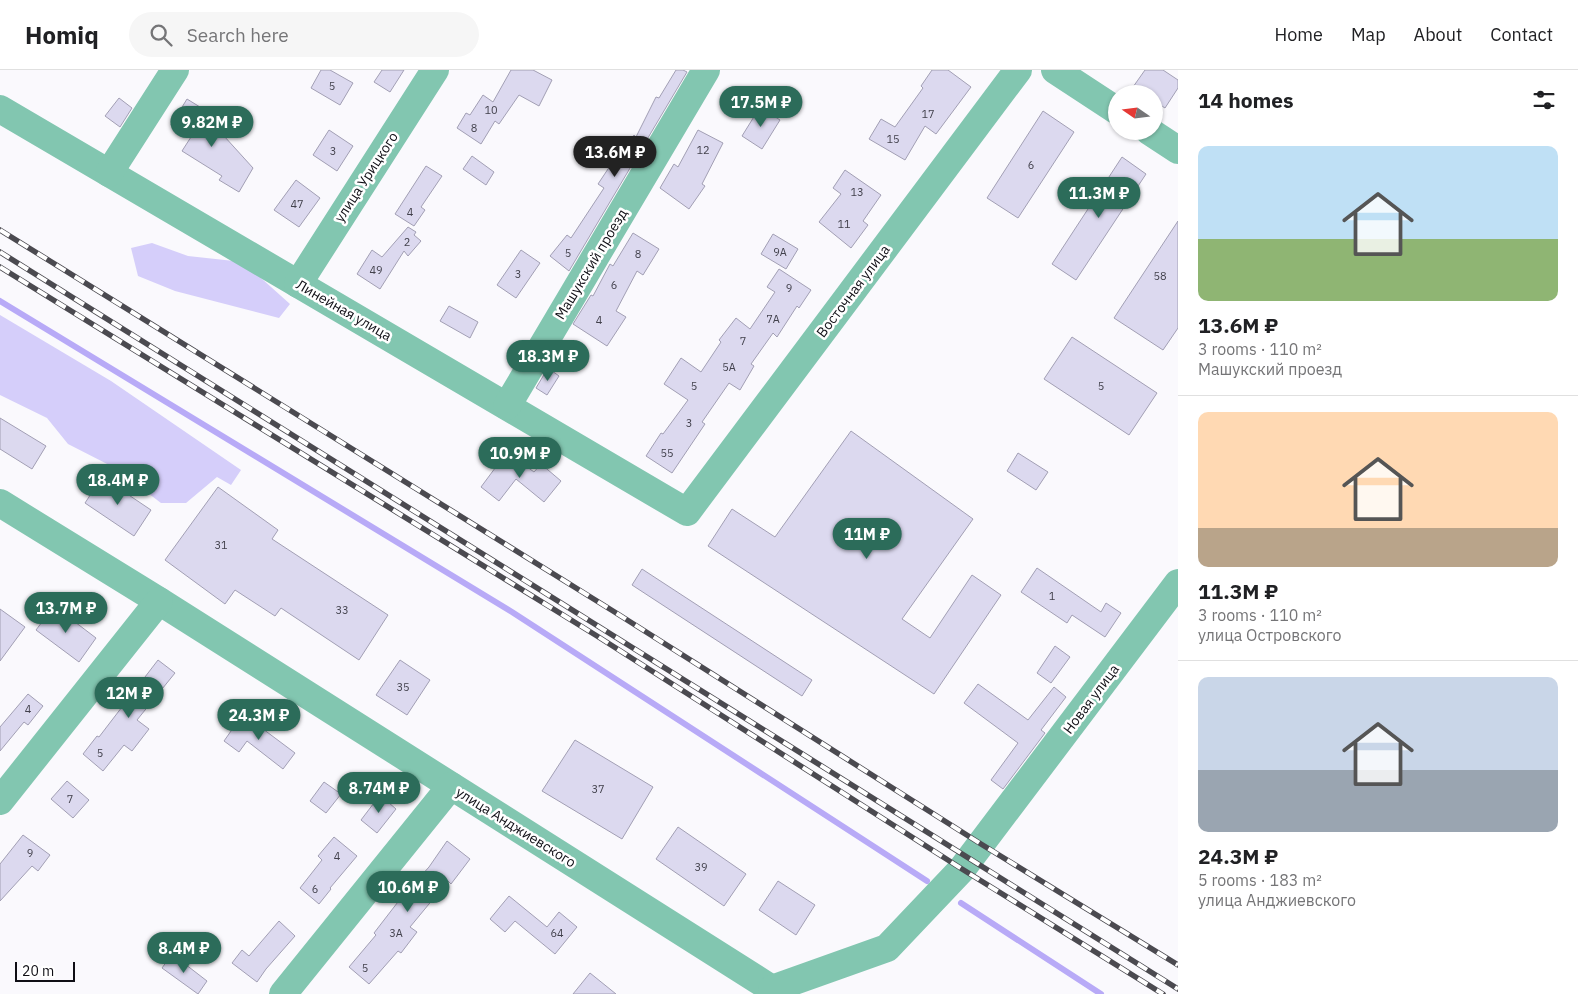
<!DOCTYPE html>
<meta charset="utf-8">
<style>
:root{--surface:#fff;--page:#f6f6f6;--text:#202124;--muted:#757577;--line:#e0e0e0;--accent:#2c6c5a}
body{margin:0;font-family:"IBM Plex Sans",sans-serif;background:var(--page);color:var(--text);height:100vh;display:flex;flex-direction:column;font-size:19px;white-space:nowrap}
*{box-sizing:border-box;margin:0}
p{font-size:16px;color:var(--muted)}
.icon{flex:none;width:28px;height:28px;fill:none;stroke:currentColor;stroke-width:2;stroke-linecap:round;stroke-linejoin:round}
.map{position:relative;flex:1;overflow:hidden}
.details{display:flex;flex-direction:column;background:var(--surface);width:400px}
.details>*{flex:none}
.needle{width:32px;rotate:284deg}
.buttons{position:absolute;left:1108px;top:15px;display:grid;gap:10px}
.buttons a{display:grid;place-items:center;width:55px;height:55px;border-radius:50%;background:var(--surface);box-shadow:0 1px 4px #0004;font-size:25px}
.scale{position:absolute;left:15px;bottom:12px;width:60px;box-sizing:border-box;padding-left:5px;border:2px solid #0f0e15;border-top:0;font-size:14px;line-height:18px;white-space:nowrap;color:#0f0e15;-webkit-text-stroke:4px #fff;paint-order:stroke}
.price{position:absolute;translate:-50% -42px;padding:0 11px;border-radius:18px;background:var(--accent);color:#fff;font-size:16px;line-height:32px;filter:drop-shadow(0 1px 2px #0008)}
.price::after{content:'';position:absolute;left:50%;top:30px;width:15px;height:11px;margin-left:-8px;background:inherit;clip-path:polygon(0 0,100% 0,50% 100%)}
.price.active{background:#222;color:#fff}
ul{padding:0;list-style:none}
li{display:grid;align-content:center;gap:10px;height:265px;padding:0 20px}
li+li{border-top:1px solid var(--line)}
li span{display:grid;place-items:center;height:155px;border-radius:10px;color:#555}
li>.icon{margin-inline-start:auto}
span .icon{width:90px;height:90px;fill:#fffc;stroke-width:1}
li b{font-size:21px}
h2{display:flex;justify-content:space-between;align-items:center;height:60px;padding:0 20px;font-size:21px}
header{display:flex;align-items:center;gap:30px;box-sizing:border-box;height:70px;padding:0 25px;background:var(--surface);border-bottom:1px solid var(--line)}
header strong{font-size:24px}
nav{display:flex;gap:28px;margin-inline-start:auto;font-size:18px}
.search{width:350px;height:45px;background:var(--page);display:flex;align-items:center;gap:12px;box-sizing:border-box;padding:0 18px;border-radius:28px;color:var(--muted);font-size:19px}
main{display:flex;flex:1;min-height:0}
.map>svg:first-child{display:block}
.green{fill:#d5cefa}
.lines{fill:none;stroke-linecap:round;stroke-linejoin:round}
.stream{stroke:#b8aaf7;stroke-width:6}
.building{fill:#dcd9ef;stroke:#a29fb4}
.minor{stroke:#82c6b0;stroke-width:28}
.rail-casing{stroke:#4b4a50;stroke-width:5.5}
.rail{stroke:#fff;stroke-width:4;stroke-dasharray:11;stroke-linecap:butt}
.labels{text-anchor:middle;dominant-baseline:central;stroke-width:5;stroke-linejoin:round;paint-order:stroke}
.number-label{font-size:11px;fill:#42414c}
.street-label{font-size:14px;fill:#0f0e15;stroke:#fff}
</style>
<header>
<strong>Homiq</strong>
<div class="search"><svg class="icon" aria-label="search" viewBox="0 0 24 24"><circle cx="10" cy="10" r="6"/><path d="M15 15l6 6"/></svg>Search here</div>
<nav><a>Home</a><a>Map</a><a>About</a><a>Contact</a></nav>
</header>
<main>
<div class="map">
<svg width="1178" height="924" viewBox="0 0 1178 924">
<rect width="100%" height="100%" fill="#faf9fd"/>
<g class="green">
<path d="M 152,173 L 188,186 L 243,192 L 290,234 L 279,248 L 175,221 L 138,206 L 131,178 Z"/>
<path d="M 0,245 L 111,311 L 241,400 L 231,415 L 217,407 L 186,433 L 161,433 L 115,398 L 68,374 L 47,348 L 0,325 Z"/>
</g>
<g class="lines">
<g class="stream">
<path d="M 0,231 L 512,542 L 927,811"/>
<path d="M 961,833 L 1101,924"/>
</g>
</g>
<g class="building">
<path d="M 321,0 L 330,0 L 353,13 L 340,35 L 311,18 Z"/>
<path d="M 382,0 L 404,0 L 390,22 L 374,12 Z"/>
<path d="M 511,0 L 533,0 L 552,10 L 539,36 L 519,25 L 499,54 L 495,51 L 481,74 L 457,58 L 466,43 L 470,45 L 483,25 L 493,32 Z"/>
<path d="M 676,0 L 683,0 L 687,2 L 569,201 L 550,186 L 567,165 L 571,168 L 604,118 L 598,114 L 612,93 L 614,94 L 634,65 L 636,67 L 656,27 L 659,28 Z"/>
<path d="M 932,0 L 948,0 L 971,17 L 936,64 L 925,56 L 905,90 L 869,69 L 881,49 L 895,57 L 923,18 L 921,16 Z"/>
<path d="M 1145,0 L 1163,0 L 1178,10 L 1178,18 L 1165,38 L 1154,31 L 1154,24 L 1143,24 L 1133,17 Z"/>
<path d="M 119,28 L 132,38 L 120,57 L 105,46 Z"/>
<path d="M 187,29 L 200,37 L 194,47 L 224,66 L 253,98 L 239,122 L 219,110 L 222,106 L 182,81 L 191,67 L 171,55 Z"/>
<path d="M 760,37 L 780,50 L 762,79 L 742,66 Z"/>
<path d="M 1043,41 L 1074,62 L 1018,148 L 987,128 Z"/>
<path d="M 329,60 L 353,76 L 337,101 L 313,85 Z"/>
<path d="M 698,60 L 723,73 L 702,114 L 705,116 L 689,139 L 660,118 L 674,94 L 678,97 Z"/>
<path d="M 472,86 L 494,102 L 486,115 L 463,99 Z"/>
<path d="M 1122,87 L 1146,104 L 1076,210 L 1052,194 Z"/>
<path d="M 426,96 L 442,106 L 421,137 L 425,140 L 414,156 L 395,144 Z"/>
<path d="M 845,100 L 881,125 L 863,151 L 868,155 L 851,178 L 819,152 L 841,124 L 833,118 Z"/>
<path d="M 296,110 L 320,128 L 299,157 L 274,140 Z"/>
<path d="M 1178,151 L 1178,258 L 1163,280 L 1114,248 Z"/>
<path d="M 408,157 L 416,162 L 414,165 L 421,171 L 408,186 L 404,181 L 380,219 L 357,204 L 372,180 L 382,187 Z"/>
<path d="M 633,163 L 659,179 L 643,205 L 637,201 L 616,241 L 626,247 L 607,276 L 573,254 L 591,225 L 593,226 L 610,194 L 613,196 Z"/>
<path d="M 773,164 L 798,179 L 786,199 L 761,184 Z"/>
<path d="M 521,180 L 540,193 L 516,228 L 497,215 Z"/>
<path d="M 779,199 L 811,220 L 799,238 L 797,236 L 777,267 L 773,263 L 751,294 L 754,296 L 740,320 L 729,313 L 702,352 L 705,354 L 672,403 L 646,386 L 661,363 L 663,364 L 688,330 L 664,314 L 681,288 L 701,302 L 721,272 L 719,270 L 736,248 L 750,259 L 775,222 L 767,217 Z"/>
<path d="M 449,236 L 478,252 L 470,268 L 440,251 Z"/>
<path d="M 1072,267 L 1157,323 L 1129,365 L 1044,309 Z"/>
<path d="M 548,298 L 559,306 L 547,325 L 536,318 Z"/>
<path d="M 0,348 L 46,376 L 32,399 L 0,379 Z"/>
<path d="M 851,361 L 973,449 L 902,549 L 930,568 L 972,505 L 1001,525 L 934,624 L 708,476 L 732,439 L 775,467 Z"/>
<path d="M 507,382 L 534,402 L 541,394 L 561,411 L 544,432 L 516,409 L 499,431 L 481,417 Z"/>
<path d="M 1018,383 L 1048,402 L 1036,420 L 1007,401 Z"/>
<path d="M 102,407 L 151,440 L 134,466 L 85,433 Z"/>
<path d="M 218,417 L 278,460 L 272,469 L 388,545 L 359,590 L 281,538 L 275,546 L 235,520 L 225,534 L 165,490 Z"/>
<path d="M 1037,498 L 1101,542 L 1106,533 L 1121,543 L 1105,567 L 1072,545 L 1067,553 L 1021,522 Z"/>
<path d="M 642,499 L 812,610 L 802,626 L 632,515 Z"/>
<path d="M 54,536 L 96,568 L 79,592 L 36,560 Z"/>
<path d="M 0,539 L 25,557 L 0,591 Z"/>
<path d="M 1055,576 L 1070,587 L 1051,613 L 1037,603 Z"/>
<path d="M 158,590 L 175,603 L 137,650 L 149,659 L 132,681 L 124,675 L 103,701 L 83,684 L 97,666 L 99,667 Z"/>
<path d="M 400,590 L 430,610 L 407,645 L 376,625 Z"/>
<path d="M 978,614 L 1028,650 L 1054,617 L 1066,627 L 1041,660 L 1045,663 L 1003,719 L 991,710 L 1018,673 L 964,633 Z"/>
<path d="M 28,624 L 43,636 L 28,655 L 24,652 L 0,681 L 0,657 Z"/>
<path d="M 243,644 L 295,683 L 283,699 L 247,671 L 239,682 L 224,671 Z"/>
<path d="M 575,670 L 653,717 L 622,769 L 542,721 Z"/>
<path d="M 67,711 L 89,730 L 73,748 L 51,729 Z"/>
<path d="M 324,712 L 341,724 L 326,743 L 310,731 Z"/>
<path d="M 380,725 L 396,739 L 377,763 L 361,750 Z"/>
<path d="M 678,757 L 746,804 L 724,836 L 656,789 Z"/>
<path d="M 23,765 L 50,785 L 38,801 L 32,796 L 0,831 L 0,794 Z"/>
<path d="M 334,767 L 357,786 L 330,818 L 331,819 L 319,834 L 300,818 L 322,790 L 318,786 Z"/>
<path d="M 447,771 L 470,789 L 451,814 L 448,811 L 410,857 L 417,862 L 401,883 L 398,881 L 369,914 L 349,897 L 376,865 L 374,863 L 401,828 L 429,797 Z"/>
<path d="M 778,811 L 815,835 L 796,865 L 759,840 Z"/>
<path d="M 509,826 L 547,857 L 559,842 L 577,857 L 555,884 L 515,851 L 505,862 L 490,849 Z"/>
<path d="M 279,851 L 295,866 L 266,899 L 257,912 L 232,893 L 242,880 L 249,886 Z"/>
<path d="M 172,884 L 207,911 L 198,924 L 162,898 Z"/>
<path d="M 590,903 L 616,924 L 573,924 Z"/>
</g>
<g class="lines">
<g class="minor">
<path d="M 1055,0 L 1116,40"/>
<path d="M 0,39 L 687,442 L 1018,0"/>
<path d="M 1149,61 L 1178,80"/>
<path d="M 109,103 L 175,0"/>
<path d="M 298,214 L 435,0"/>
<path d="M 507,336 L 706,0"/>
<path d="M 0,433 L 159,531 L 772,919 L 776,924"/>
<path d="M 0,731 L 159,531"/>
<path d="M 772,919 L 887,878 L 962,799 L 1178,513"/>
<path d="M 283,924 L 451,716"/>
</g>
<defs>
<g id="rail">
<path d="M 0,160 L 613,541 L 981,774 L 1178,895"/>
<path d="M 0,182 L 1178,919"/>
<path d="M 0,197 L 597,566 L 962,799 L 1163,924"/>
</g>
</defs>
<use href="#rail" class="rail-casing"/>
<use href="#rail" class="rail"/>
</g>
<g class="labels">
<g class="number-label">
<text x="332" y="16">5</text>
<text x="491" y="40">10</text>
<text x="928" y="44">17</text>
<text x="474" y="58">8</text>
<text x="893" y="69">15</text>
<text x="703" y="80">12</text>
<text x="333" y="81">3</text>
<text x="1031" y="95">6</text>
<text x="857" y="122">13</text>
<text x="297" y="134">47</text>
<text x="410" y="142">4</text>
<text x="844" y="154">11</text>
<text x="407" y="172">2</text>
<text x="780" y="182">9А</text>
<text x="568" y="183">5</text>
<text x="638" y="184">8</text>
<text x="376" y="200">49</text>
<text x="518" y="204">3</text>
<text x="1160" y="206">58</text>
<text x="614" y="215">6</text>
<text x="789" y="218">9</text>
<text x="773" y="249">7А</text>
<text x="599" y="250">4</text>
<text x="743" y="271">7</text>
<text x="729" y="297">5А</text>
<text x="694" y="316">5</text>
<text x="1101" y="316">5</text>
<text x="689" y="353">3</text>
<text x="667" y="383">55</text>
<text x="221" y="475">31</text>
<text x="1052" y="526">1</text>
<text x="342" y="540">33</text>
<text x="403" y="617">35</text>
<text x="28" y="639">4</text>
<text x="100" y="683">5</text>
<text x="598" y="719">37</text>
<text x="70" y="729">7</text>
<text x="30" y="783">9</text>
<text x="337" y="786">4</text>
<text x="701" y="797">39</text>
<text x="315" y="819">6</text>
<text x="396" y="863">3А</text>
<text x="557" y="863">64</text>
<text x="365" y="898">5</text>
</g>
<g class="street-label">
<text transform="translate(366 107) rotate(-57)">улица Урицкого</text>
<text transform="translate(591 194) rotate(-59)">Машукский проезд</text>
<text transform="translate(853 221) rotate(-53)">Восточная улица</text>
<text transform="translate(344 240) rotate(30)">Линейная улица</text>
<text transform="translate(1091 629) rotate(-53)">Новая улица</text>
<text transform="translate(516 757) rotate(32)">улица Анджиевского</text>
</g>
</g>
</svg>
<div class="buttons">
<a><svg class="needle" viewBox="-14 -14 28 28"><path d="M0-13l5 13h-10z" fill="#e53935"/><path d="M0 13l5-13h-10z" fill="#757577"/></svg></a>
</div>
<div class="scale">20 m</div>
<b class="price" style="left:761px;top:58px">17.5M ₽</b>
<b class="price" style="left:212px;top:78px">9.82M ₽</b>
<b class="price active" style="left:615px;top:108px">13.6M ₽</b>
<b class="price" style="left:1099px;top:149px">11.3M ₽</b>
<b class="price" style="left:548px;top:312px">18.3M ₽</b>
<b class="price" style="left:520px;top:409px">10.9M ₽</b>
<b class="price" style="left:118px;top:436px">18.4M ₽</b>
<b class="price" style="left:867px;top:490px">11M ₽</b>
<b class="price" style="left:66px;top:564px">13.7M ₽</b>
<b class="price" style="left:129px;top:649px">12M ₽</b>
<b class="price" style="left:259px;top:671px">24.3M ₽</b>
<b class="price" style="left:379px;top:744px">8.74M ₽</b>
<b class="price" style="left:408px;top:843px">10.6M ₽</b>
<b class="price" style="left:184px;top:904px">8.4M ₽</b>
</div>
<section class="details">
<h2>14 homes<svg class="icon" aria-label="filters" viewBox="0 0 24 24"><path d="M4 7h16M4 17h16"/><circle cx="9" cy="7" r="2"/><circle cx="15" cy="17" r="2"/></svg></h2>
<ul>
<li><span style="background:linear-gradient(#bfe0f5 60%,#8fb573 0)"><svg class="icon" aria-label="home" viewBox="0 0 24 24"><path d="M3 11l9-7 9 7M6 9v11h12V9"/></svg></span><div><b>13.6M ₽</b><p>3 rooms · 110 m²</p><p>Машукский проезд</p></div></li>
<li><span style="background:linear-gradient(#ffd9b3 75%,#b9a48a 0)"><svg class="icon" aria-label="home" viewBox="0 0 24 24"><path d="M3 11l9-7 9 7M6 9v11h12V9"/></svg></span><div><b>11.3M ₽</b><p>3 rooms · 110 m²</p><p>улица Островского</p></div></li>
<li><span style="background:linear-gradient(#c9d6e8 60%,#9aa5b1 0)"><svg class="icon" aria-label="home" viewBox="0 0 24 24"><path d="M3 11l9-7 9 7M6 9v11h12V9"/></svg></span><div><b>24.3M ₽</b><p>5 rooms · 183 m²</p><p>улица Анджиевского</p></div></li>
</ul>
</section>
</main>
